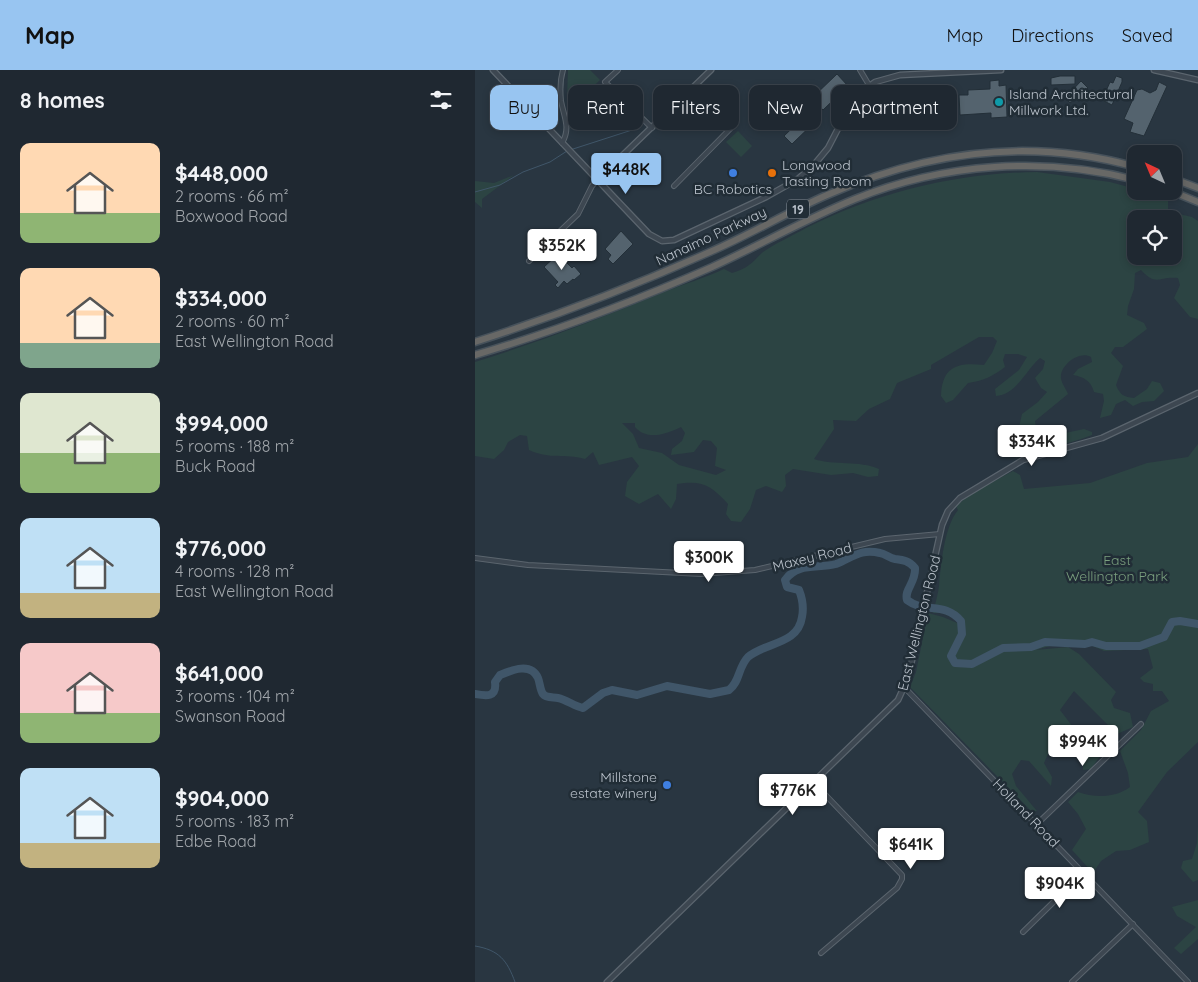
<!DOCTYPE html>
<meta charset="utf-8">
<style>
:root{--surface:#1f2831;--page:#2c343d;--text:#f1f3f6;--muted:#a1a6ab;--line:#3c444d;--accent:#98c5f1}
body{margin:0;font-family:Quicksand,sans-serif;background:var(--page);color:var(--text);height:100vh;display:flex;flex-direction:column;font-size:19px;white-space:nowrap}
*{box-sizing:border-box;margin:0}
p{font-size:16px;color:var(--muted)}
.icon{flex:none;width:28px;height:28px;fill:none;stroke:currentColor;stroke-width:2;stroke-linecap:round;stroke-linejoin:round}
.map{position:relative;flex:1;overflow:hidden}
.panel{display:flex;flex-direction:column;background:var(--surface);width:475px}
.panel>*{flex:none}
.guide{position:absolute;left:15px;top:15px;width:475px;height:45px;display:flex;gap:10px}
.needle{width:32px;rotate:316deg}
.fabs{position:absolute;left:652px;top:75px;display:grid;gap:10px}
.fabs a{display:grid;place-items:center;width:55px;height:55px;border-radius:10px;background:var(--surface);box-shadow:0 2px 8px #0003,0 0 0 1px var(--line);font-size:25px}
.price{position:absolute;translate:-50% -42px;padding:0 11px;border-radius:5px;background:#fff;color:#222;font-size:16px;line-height:32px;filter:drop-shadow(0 1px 2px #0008)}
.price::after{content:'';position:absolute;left:50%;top:30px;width:15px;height:11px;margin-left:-8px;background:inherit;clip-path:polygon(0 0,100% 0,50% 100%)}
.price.current{background:var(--accent);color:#111}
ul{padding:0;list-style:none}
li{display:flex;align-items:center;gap:15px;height:125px;padding:0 20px}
li span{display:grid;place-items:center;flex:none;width:140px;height:100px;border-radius:10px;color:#555}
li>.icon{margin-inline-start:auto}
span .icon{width:60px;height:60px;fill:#fffc;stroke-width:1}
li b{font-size:21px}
h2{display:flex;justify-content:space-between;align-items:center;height:60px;padding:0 20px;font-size:21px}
.tag{padding:0 18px;border-radius:10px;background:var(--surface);box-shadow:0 2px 8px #0003,0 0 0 1px var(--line);font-size:18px;line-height:45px}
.tag.current{background:var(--accent);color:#111}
header{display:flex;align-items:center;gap:30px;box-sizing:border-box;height:70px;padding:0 25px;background:var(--accent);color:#111}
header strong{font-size:24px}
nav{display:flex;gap:28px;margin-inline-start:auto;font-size:18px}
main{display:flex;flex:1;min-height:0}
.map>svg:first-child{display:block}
.green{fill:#2c4443;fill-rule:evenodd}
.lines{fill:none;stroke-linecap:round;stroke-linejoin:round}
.stream{stroke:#405669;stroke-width:1}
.river{stroke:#405669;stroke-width:8}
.building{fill:#54636e;stroke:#232f38}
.minor-casing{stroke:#5b656e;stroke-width:6}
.tertiary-casing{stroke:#5b656e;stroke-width:7}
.trunk-casing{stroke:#47525b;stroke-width:9}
.minor{stroke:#3d4751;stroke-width:4}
.tertiary{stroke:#3d4751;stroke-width:4.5}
.trunk{stroke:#686866;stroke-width:6}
.culture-dot{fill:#0f9aa8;stroke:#212d36;stroke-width:2}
.shop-dot{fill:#3f7fe0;stroke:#212d36;stroke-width:2}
.food-dot{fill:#e8710a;stroke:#212d36;stroke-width:2}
.labels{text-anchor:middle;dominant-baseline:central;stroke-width:5;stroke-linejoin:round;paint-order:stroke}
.shield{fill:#212d36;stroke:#8c959e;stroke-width:1}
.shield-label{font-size:12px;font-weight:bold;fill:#bac2cb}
.poi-label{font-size:14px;fill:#bac2cb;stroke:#212d36;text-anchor:start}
.street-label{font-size:14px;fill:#bac2cb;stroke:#212d36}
.park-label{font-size:14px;fill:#7a9f7e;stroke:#212d36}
</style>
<header>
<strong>Map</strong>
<nav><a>Map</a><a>Directions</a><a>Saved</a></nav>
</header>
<main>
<section class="panel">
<h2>8 homes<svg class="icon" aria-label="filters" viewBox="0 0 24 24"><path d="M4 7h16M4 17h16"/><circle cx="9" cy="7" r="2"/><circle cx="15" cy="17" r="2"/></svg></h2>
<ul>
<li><span style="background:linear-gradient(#ffd9b3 70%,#8fb573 0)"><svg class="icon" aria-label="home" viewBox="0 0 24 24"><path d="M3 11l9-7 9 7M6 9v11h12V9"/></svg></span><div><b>$448,000</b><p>2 rooms · 66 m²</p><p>Boxwood Road</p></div></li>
<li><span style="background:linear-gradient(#ffd9b3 75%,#7fa58c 0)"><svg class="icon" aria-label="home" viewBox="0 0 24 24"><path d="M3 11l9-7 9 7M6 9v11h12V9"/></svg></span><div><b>$334,000</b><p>2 rooms · 60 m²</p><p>East Wellington Road</p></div></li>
<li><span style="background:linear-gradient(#dfe7d0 60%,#8fb573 0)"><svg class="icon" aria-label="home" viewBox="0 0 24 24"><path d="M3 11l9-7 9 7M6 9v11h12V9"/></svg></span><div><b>$994,000</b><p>5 rooms · 188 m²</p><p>Buck Road</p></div></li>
<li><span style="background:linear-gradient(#bfe0f5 75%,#c2b280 0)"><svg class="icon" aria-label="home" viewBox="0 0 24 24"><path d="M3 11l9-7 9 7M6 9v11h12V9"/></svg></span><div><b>$776,000</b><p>4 rooms · 128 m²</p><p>East Wellington Road</p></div></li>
<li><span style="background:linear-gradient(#f6c9c9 70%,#8fb573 0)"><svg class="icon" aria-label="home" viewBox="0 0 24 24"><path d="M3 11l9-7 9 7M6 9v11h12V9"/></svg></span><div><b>$641,000</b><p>3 rooms · 104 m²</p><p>Swanson Road</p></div></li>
<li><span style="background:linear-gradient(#bfe0f5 75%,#c2b280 0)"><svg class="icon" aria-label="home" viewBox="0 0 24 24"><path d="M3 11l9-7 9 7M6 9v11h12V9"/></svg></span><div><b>$904,000</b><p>5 rooms · 183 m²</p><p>Edbe Road</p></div></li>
</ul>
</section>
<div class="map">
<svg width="723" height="912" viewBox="0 0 723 912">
<rect width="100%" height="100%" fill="#293641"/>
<g class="green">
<path d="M 93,0 L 115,0 L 125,10 L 96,38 L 92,28 Z"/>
<path d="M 263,61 L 277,76 L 266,87 L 251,72 Z"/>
<path d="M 562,102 L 635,112 L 661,119 L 661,121 C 672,121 685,123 693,130 L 693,140 L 685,149 L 661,149 L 661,186 L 699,186 L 699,151 L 704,144 L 717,147 L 723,151 L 723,249 L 715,247 L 699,228 L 705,215 L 703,208 C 683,206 682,217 666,200 L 660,203 L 659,219 L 653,236 L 652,245 L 669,253 L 672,259 L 648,277 L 640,277 L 636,283 L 648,296 L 641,315 C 645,325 649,327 659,328 L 672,319 L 677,311 L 685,313 L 689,321 L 679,331 L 667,332 L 658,336 L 650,330 L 641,334 L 636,345 L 625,348 L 629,331 L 628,324 L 619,322 C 616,311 609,307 598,305 L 603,299 L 617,292 L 616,287 C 605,280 584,295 586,309 C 587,314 591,319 593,324 L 560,351 L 562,369 L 609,359 L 617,362 L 617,365 C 592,375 566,378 541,388 L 539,380 L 547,344 L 563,332 L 572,322 L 566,318 L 560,308 L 568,299 L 570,291 L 565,288 C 550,301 542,324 521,326 L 520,319 L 544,300 L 552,287 L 543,284 L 530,284 L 528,290 L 530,297 C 518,306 508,311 493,313 L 478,330 L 471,333 L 466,326 C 467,296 483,292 509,295 L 517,283 L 522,271 L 518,267 L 504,267 L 456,295 L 456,299 L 422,313 L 415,329 L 394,339 L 381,351 L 358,350 L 359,359 L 339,389 C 360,396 384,390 404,399 L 403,406 L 393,407 L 378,403 L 356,405 L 318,399 L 310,405 L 311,416 L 307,422 L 291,416 L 281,420 L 275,439 L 266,452 L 256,451 L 251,444 L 253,434 C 236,415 227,410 202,414 L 201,429 L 196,439 L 183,424 L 164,434 L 150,426 L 152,412 L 164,396 L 157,387 L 124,395 L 118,382 L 110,389 C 89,383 76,390 54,380 L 52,366 L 45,365 L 33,372 L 29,380 L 19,389 L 0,386 L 0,292 C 64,272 127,248 189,222 C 209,214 230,208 249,199 L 257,203 C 263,201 269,199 274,195 C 279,192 283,186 288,182 C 301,173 317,166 331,158 C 403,122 482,103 562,102 ZM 147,353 L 160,353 L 160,357 C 172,371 192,364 206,357 L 210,363 L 207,371 L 197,379 L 196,385 L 219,382 L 228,370 L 236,371 L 242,378 L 240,396 L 251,400 L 241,405 L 204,395 L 187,383 L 164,378 L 158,364 Z"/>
<path d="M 39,105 L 7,129 L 7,138 L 0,132 L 0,111 L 19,113 Z"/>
<path d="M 723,374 L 723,672 L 692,702 L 663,742 L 672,751 L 674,772 L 655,780 L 641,781 L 626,791 L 618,803 L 597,780 L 611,759 L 603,744 L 593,732 L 603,722 C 620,728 640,728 655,717 L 653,703 L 645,681 L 666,660 L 676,641 L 694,631 L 687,621 L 678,621 L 678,614 L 669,612 L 665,608 L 678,598 L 673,579 L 629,581 L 611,573 L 595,576 L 578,575 L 561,580 L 593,577 L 604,584 L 641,622 L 636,630 L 639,638 L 655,643 L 658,657 L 642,664 L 599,621 L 585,640 L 610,673 L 627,683 L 616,699 L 608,700 L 608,686 L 593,677 L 575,680 L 569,693 L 577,707 L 576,716 L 554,691 L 546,690 L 537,704 L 541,716 L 562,741 L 557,742 L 435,617 L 441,602 L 453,543 L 468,547 L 487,555 L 475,543 L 458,543 C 460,534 463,525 464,516 C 466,495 469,457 483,440 L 481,436 L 497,423 L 538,401 L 545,405 L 549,419 L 615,413 L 672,393 L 713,387 Z"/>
<path d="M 723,755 L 723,810 L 718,812 L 706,798 L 708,791 L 717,789 L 722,773 Z"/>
<path d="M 723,830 L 723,869 L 706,884 L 699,878 L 721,857 L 702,846 L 697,837 Z"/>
</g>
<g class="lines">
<g class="stream">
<path d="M 95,80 L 157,60 L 167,54"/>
<path d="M 0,122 L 25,115 L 48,102 L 75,92 L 92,81"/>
<path d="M 0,876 C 24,880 32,890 40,912"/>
</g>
<path class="river" d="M 0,624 C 11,626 22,628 20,612 L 25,605 C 37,600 56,592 63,608 C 65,613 65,620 68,624 C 71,628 78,627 83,628 C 92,630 99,636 108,638 L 128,623 L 137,620 L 162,625 L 192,616 L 235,624 L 254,620 C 265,612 263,597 273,587 C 290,572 323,575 327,547 C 329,537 328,530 324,520 L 312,517 L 310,510 C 323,492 343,499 361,494 C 377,488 385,478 405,483 C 411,484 414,488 420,489 C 429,490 434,491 440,498 C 441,513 429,519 432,530 C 450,544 469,531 486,551 L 487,564 L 476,586 L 480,593 L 497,594 L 528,578 L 556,577 L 570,572 L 610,574 L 617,572 L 631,576 L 665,576 L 689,567 L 697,552 L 705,551 L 723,554"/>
</g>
<g class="building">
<path d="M 362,4 L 373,16 L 348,40 L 337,28 Z"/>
<path d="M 585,6 L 600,6 L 600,14 L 576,15 L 576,8 Z"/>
<path d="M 641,6 L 647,8 L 647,12 L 637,35 L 627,30 L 635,12 L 638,13 Z"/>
<path d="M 524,10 L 524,16 L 531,15 L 532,47 L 516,48 L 516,43 L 485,45 L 484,25 L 493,25 L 493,20 L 515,19 L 515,11 Z"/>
<path d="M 606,11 L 613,18 L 595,33 L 590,28 Z"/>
<path d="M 684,12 L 692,16 L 669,66 L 655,62 L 658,53 L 649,49 L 662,20 L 667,19 L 675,23 L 681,20 Z"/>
<path d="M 425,22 L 435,56 L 420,60 L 410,30 L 418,28 L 418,24 Z"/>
<path d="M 336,40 L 344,48 L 317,74 L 309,66 Z"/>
<path d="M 146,161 L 158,174 L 138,194 L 133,189 L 136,185 L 130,179 Z"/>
<path d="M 83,184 L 97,198 L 99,196 L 106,204 L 99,210 L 98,209 L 92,214 L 89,211 L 83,218 L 80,215 L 83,212 L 69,197 Z"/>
</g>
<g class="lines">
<defs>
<g id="minor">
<path d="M 143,0 L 130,12 L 177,58"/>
<path d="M 385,0 L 394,15"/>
<path d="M 87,73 C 96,58 89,47 86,31 C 85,21 85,10 88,0"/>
<path d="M 199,116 L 255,59 L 216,20"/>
<path d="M 54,191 L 103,144 L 117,116 L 122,110"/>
<path d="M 0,488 L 53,495 L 226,504 L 280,500 L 410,469 L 465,464"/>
<path d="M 430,618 L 713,912"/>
<path d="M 339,713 L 427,805 L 427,809 L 422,818 L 346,883"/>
<path d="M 562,754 L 666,654"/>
<path d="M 548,862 L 608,803"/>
<path d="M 597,912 L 658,854"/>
</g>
<g id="tertiary">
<path d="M 18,0 L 174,164 L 187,171 L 199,170 L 291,127 L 323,109 L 338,96 L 353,78 L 380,26 L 400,12 L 425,5 L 526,0"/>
<path d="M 679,0 L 723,10"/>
<path d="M 122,110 L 236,0"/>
<path d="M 132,912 L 423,630 L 433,608 L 467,455 L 473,441 L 485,428 L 548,390 L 627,368 L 723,323"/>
</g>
<g id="trunk">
<path d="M 699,109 L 723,118"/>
<path d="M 696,121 L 723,132"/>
<path d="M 0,272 C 81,246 159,216 237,181 C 276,164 313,142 352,125 C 452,81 555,67 661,97"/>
<path d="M 0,285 C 81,261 160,231 237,197 C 285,175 331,149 380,129 C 469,93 569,86 661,110"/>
</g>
</defs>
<use href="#minor" class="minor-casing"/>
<use href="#tertiary" class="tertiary-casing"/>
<use href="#trunk" class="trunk-casing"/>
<use href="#minor" class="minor"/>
<use href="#tertiary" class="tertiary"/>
<use href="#trunk" class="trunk"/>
</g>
<circle class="culture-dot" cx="524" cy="32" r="5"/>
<g class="shop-dot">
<circle cx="258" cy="103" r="5"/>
<circle cx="192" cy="715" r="5"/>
</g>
<circle class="food-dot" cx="297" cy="103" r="5"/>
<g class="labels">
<rect class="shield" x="312" y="129.5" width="22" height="19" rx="4"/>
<g class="shield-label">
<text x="323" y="139">19</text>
</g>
<g class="poi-label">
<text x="534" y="24">Island Architectural<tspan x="534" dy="16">Millwork Ltd.</tspan></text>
<text x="307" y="95">Longwood<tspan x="307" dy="16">Tasting Room</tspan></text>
<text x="258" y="119" text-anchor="middle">BC Robotics</text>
<text x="182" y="707" text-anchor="end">Millstone<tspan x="182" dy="16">estate winery</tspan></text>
</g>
<g class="street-label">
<text transform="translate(236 166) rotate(-25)">Nanaimo Parkway</text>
<text transform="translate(337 487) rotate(-14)">Maxey Road</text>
<text transform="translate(444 553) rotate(-76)">East Wellington Road</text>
<text transform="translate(551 743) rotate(46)">Holland Road</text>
</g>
<g class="park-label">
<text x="642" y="490">East<tspan x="642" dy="16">Wellington Park</tspan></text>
</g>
</g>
</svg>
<div class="fabs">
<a><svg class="needle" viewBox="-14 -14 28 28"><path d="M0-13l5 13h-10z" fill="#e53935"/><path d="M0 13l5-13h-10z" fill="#a1a6ab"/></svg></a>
<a><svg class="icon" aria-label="locate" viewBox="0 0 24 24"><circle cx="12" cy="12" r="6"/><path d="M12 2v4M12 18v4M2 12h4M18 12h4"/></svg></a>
</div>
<b class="price current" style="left:151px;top:125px">$448K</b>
<b class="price" style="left:87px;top:201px">$352K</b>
<b class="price" style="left:557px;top:397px">$334K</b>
<b class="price" style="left:234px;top:513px">$300K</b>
<b class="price" style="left:608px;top:697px">$994K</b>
<b class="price" style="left:318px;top:746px">$776K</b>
<b class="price" style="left:436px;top:800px">$641K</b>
<b class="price" style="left:585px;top:839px">$904K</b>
<div class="guide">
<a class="tag current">Buy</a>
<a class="tag">Rent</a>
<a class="tag">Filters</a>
<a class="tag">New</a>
<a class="tag">Apartment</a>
</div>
</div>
</main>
